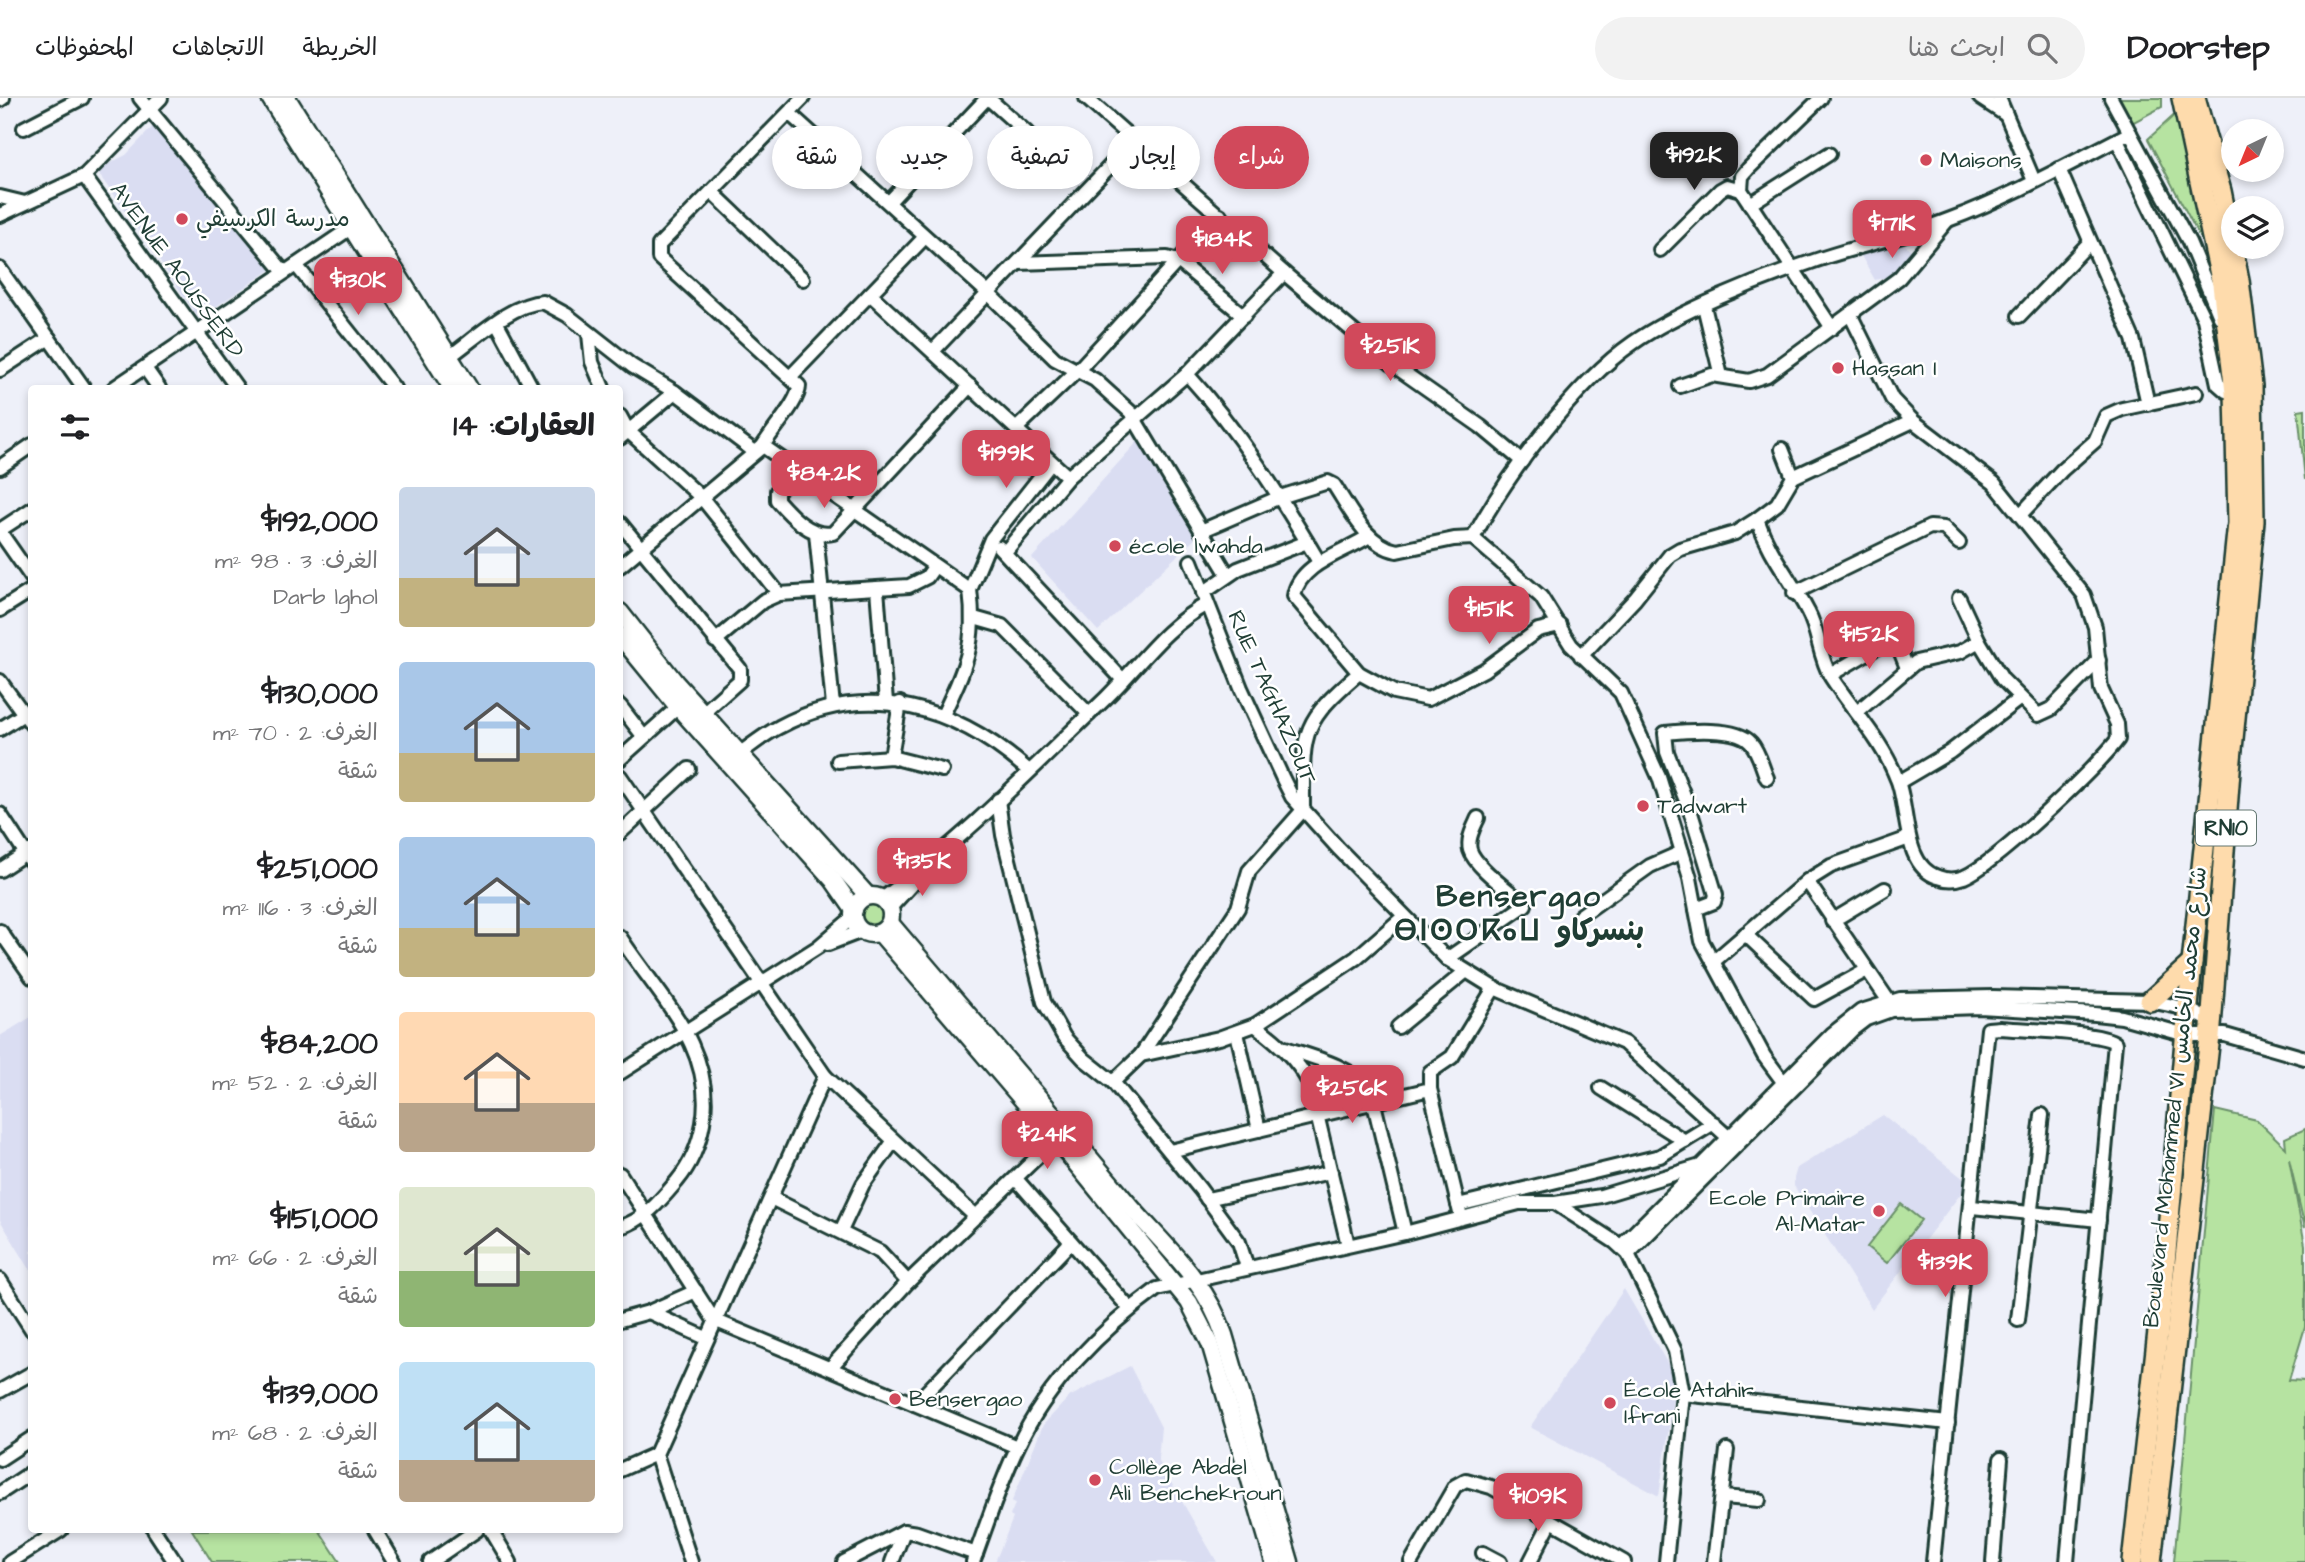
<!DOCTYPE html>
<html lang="ar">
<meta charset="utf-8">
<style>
:root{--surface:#fff;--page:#f2f2f2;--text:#202124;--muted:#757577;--line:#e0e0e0;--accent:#d1495b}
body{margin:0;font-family:"Architects Daughter","Playpen Sans Arabic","Noto Sans Tifinagh",sans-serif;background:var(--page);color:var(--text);direction:rtl;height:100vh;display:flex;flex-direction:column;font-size:26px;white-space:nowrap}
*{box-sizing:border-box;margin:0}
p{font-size:23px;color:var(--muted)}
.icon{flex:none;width:38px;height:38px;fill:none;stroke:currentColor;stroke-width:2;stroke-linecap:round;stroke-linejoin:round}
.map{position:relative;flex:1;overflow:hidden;direction:ltr}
.details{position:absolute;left:28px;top:287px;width:595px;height:1148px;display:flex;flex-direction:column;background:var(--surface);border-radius:7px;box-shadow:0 4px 10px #0003;direction:rtl}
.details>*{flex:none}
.top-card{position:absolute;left:644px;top:28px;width:665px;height:63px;direction:rtl;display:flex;gap:14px}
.needle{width:46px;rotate:223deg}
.tools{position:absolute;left:2221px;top:21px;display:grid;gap:14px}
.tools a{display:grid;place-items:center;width:63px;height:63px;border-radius:50%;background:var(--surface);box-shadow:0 4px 10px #0003;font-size:35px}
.price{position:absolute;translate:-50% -60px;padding:0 16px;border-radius:14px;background:var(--accent);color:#fff;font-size:23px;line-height:46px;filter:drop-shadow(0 2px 4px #0008)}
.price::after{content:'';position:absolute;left:50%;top:42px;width:21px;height:16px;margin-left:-10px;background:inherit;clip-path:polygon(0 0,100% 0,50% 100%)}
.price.on{background:#222;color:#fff}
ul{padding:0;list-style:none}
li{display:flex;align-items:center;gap:21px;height:175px;padding:0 28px}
li span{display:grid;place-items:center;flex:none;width:196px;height:140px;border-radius:7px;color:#555}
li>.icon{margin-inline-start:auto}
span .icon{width:84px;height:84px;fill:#fffc;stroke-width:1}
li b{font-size:30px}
h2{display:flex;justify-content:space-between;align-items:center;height:84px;padding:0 28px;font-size:30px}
.tag{padding:0 24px;border-radius:32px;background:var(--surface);box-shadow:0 4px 10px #0003;font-size:24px;line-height:63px}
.tag.on{background:var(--accent);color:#fff}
header{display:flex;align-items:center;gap:42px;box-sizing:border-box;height:98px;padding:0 35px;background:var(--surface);border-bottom:2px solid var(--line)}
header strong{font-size:33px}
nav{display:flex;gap:38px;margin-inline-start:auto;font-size:24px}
.search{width:490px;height:63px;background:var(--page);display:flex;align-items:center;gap:18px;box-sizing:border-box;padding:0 24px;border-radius:38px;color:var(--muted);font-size:26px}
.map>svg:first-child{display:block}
.built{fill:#daddf2}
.green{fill:#b6e3a1;stroke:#6a906a;stroke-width:2}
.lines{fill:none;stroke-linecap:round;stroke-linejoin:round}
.minor-casing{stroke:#1f3d34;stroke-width:18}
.tertiary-casing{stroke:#1f3d34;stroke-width:21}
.primary-casing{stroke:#1f3d34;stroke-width:24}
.minor{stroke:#fff;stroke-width:12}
.tertiary{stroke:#fff;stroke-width:16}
.primary{stroke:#fedbac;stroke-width:19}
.poi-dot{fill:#d1495b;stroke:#fff;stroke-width:2.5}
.labels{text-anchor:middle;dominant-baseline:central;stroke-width:5;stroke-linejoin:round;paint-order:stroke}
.shield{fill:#fff;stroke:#627771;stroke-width:2}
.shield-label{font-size:21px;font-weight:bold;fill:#1f3d34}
.poi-label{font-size:23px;fill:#1f3d34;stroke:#fff;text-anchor:start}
.street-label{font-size:23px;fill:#1f3d34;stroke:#fff}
.district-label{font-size:30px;font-weight:bold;letter-spacing:2px;fill:#1f3d34;stroke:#fff}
</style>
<header>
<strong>Doorstep</strong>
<div class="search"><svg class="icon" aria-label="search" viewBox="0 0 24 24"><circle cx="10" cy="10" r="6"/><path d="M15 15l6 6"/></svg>ابحث هنا</div>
<nav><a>الخريطة</a><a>الاتجاهات</a><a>المحفوظات</a></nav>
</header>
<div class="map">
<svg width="2305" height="1464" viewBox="0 0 2305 1464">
<rect width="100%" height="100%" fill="#eef0f9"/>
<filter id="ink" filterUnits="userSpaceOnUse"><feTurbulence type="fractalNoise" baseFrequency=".0143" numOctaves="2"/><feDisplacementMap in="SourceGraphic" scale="14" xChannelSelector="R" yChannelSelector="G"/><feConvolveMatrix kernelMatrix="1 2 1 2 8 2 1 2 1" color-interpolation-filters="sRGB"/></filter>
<g filter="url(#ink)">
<g class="built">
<path d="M 157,24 L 273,170 L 199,220 L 96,72 L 126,57 Z"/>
<path d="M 1900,142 L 1913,154 L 1898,176 L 1875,182 L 1860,156 Z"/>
<path d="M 1140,341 L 1200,436 L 1098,533 L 1032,460 Z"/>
<path d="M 31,919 L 31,1173 L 0,1122 L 0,938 Z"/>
<path d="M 1883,1017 L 1969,1085 L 1872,1211 L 1794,1088 L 1794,1080 L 1797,1070 Z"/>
<path d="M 1624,1191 L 1676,1280 L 1659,1398 L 1530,1329 Z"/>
<path d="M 1130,1268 L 1161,1329 L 1158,1362 L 1217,1464 L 995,1464 L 1013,1420 L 1010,1418 L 1015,1406 L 1012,1403 L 1043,1327 L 1069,1299 Z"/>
</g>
<g class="green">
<path d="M 2119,0 L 2162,0 L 2162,9 L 2132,25 Z"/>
<path d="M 2179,13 L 2209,157 L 2148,41 Z"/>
<path d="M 2305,311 L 2305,382 L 2298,312 Z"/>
<circle cx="873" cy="818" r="16"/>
<path d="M 2215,1012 L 2257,1022 L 2286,1050 L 2285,1040 L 2305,1031 L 2305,1130 L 2289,1061 L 2305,1147 L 2305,1229 L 2289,1282 L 2305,1283 L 2305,1464 L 2174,1464 Z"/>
<path d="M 1901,1106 L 1921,1122 L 1887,1165 L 1867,1149 Z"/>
<path d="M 192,1432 L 319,1432 L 340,1464 L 212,1464 Z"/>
</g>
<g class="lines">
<defs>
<g id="minor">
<path d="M 140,0 L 283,173"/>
<path d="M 988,0 L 1027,35"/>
<path d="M 1821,0 L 1748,71 L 1742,78 L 1741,92 L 1832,230"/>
<path d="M 1980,0 L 2006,17"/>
<path d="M 1999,0 L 2034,83"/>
<path d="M 2111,0 L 2189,144 L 2220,219"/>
<path d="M 0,2 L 3,0"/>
<path d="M 789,15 L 989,196 L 1055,261 L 1095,282 L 1137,320"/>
<path d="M 24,30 L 82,0"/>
<path d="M 2117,42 L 2204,221 L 2218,286 L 2226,293 L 2235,294"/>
<path d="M 2059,71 L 2133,241 L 2148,306"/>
<path d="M 84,78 L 237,290"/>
<path d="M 712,94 L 803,181"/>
<path d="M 0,99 L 25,105"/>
<path d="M 889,104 L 987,0"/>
<path d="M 1750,106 L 1829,56"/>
<path d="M 0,117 L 84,78 L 161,0"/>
<path d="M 1660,152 L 1720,92 L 1727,88 L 1741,92"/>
<path d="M 1018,165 L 1167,160 L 1178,163 L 1244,218"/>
<path d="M 296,167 L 394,290"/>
<path d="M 0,171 L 84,290"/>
<path d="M 1284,175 L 1393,267 L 1480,328 L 1522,363"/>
<path d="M 870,196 L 1068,379"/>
<path d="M 1704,208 L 1721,278"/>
<path d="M 2019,218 L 2090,144"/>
<path d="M 497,225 L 532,290"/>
<path d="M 589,236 L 592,264 L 603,290"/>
<path d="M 933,253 L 1133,44"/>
<path d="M 449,259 C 476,240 510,206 543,204 L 567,217 L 632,268 L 675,294 L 755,354"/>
<path d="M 145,270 L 159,290"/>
<path d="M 0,272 L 49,240"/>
<path d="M 1187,276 C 1238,332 1280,398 1319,464"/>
<path d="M 791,278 L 925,139"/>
<path d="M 1680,288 L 1712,277 L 1749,283 L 1767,277 L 1899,180 L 1947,123"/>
<path d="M 114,290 L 358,125"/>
<path d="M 620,318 L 628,333 L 702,400 L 779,496"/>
<path d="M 1135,322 L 1228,477"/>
<path d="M 1017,330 L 1079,271 L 1220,117"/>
<path d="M 620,340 L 675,294"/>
<path d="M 763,348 C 772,332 799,304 799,288 L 659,160 L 659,147 L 803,0"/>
<path d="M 0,369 L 32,347"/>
<path d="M 799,375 L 777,393 L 777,402 C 791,418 811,440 833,435 L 970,288"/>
<path d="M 1793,379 L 1913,323"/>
<path d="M 2021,416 L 2062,372 L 2095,343 L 2106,318 L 2122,311 L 2196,295"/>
<path d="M 1757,421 C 1770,458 1791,481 1808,514 C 1819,534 1819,559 1831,579 C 1853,613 1882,642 1897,681 C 1909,709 1902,768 1938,779 C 1946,782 1956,782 1964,779 C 1995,766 2097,669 2118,641 L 2117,626 L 2101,591 L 2095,529 L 2084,497 L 1994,385 L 1913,323 L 1892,301 L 1851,218"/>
<path d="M 620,425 L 740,571 L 740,582 L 703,615"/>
<path d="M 0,432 L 32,411"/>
<path d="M 1201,433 L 1280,399 L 1328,384 L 1334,387 C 1350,411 1366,447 1397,453 L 1454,441 L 1473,440 L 1541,499 L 1571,547 L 1621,595 L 1659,679 L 1690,780 L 1702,843 L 1764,958 L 1784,985"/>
<path d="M 0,434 L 32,480"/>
<path d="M 816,435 L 833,608"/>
<path d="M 1369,438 C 1346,454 1299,465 1294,498 L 1359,575 L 1394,594 L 1428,601 L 1484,572 L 1538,532 L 1560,527"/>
<path d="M 1473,440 C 1506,378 1575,285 1633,245 C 1677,214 1760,181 1811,164 C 1856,148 1904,139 1948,122 C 2010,99 2071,65 2130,35"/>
<path d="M 999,449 L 1123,582"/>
<path d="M 1005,454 L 1068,379 L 1187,276 L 1284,175 L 1086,0"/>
<path d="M 1191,463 L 1241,590 L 1283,681 L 1292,699 L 1338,750 L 1447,861 L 1494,890 L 1624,945 L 1729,1040"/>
<path d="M 620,468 L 763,348 L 970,492 L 991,441 L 1051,365"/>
<path d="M 877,491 L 886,604"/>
<path d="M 1203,495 L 1238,471 L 1307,444"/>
<path d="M 1794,495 L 1930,429 L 1944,430 L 1959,445"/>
<path d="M 0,512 L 32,492"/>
<path d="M 974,520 L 1002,528 L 1089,616"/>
<path d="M 715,543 L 763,503 L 779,496 L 909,488 L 927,479 L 934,469"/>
<path d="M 1979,543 L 2002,581 L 2038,617 L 2051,611 L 2099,562"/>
<path d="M 1581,558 L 1635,501 L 1670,457 L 1680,451 L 1735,435 L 1757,421 L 1777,406 L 1793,379 L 1782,351"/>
<path d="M 1830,577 L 1891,541 L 1897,545 L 1907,570"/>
<path d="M 0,583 L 32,627"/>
<path d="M 620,608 L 644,639"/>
<path d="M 1857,614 L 1916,564 L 1960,554 L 1979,543 L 1959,500"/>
<path d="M 943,617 C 965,571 977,545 970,492"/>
<path d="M 0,631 L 32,611"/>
<path d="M 739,656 C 752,647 765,636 779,629 C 868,581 957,609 1029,673"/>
<path d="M 891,659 L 900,605"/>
<path d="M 620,661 L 678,609"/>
<path d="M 838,663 L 891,659 L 942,672"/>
<path d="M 620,678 L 825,978 L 976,1119"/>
<path d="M 1899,684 L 1950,654 L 2019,601"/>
<path d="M 998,702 L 1003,737 L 1044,904 L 1064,939 L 1084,961 L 1113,984 L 1200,1091 L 1239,1144 L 1247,1169"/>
<path d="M 0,716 L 32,765"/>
<path d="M 620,735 L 689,671"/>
<path d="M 0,772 L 29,753"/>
<path d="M 1807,783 L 1888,902"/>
<path d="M 882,801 C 963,742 1034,669 1106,600 C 1140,567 1164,529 1207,506"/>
<path d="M 890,810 L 914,784"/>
<path d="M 1696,811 L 1714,804 L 1716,797 L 1692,718 L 1667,654 L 1665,635 C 1685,633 1737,628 1751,645 C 1759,654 1762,669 1767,680"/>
<path d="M 1580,818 L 1650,768 L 1682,754"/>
<path d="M 1832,823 L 1885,791"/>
<path d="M 0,833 L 32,879"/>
<path d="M 1745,836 L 1814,901 L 1867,872"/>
<path d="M 620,839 C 657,897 716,949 703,1025 C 699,1047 692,1065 677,1083 C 661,1102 645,1122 620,1129"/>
<path d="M 828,846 L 862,833"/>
<path d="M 1447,861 L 1525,807 C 1511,794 1475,769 1470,752 C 1467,741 1474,729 1478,720"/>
<path d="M 1713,864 L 1807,783 L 1831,768 L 1909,740"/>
<path d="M 1255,927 C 1277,944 1298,961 1310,987 L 1348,1147"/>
<path d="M 1398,929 L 1465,874"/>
<path d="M 1237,935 L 1259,1032"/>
<path d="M 1285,950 C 1313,959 1353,969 1371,993 L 1405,1135"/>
<path d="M 1141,957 L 1238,810 L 1249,773 L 1303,712 C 1303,635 1299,626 1359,575"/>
<path d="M 620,975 L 818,849 L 853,819"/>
<path d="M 1113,984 L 1141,957 L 1219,940 L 1255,927 L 1356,860 L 1403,819"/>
<path d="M 1601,990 L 1685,1043"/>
<path d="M 1430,991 L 1430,974 L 1452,959 L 1494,890"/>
<path d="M 1170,1053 L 1430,991 L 1461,1119"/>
<path d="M 620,1076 L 714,1222 L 1017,1349"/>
<path d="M 1016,1081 L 1130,1211"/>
<path d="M 771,1100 L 880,1154 L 908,1184"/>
<path d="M 1207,1101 L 1331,1074"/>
<path d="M 1555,1105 L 1601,1098 L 1697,1069"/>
<path d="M 1458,1107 L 1660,1058 L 1714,1025"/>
<path d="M 1972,1109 L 2099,1122"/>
<path d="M 841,1133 L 863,1086 L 893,1044"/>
<path d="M 1621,1148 L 1832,936 L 1861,913 L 1900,901 L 1993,899 L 2150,903 L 2188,911 L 2214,925"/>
<path d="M 1628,1156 L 1853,931 L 1866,921 L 1891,912 L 1980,909 L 2095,916 L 2122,919 L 2186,937 L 2225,937 L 2305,960"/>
<path d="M 0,1182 L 32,1232"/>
<path d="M 649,1214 L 706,1240"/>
<path d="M 620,1222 L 649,1214 L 696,1193"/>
<path d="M 2018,1222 L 2042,1017"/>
<path d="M 830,1270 L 908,1184 L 1061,1036"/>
<path d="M 0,1293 L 32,1275"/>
<path d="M 1683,1296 L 1948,1325"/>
<path d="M 915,1306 L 1071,1144"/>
<path d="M 0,1361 L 32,1340"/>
<path d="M 620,1372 L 656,1356"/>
<path d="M 0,1395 L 32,1374"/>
<path d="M 1723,1399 L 1759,1402"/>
<path d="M 154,1432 L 175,1464"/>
<path d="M 375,1432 L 394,1464"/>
<path d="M 491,1432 L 510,1464"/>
<path d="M 1483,1455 L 1500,1464"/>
<path d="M 10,1464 L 61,1432"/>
<path d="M 430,1464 L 477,1432"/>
<path d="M 691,1464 L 656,1356 L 825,978"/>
<path d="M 844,1464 L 904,1433 L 917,1435 L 976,1456"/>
<path d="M 892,1464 L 904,1433"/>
<path d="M 973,1464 C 987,1426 1000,1385 1018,1348 C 1047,1286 1102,1231 1157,1191 L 1405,1135 L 1519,1105 L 1555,1105 L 1615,1144 L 1628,1156 L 1675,1253 L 1683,1296 L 1666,1464"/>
<path d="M 1411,1464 L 1455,1388 L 1466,1382 L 1491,1389 L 1624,1464"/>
<path d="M 1530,1464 L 1551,1423"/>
<path d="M 1714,1464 L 1727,1352"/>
<path d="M 1933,1464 L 1988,931 L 2000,930 C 2022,932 2103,934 2115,945 L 2067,1464"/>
<path d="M 1993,1464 L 2001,1361"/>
</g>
<g id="tertiary">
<path d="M 270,0 L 452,290"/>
<path d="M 287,0 L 469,290"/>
<path d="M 620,514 L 675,584 L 868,798"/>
<path d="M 620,538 L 678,609 L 833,782 L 854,812"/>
<circle cx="872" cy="817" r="19"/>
<path d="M 890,825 C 968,917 1047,1008 1124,1101 C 1161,1145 1206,1181 1224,1237 L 1290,1464"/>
<path d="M 880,835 L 1056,1041 L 1189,1204 L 1210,1245 L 1274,1464"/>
</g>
<g id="primary">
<path d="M 2150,903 L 2192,865"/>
<path d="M 2132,1464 L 2162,1198 L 2192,865 L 2238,425 L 2235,294 L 2222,186 L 2182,0"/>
<path d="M 2151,1464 L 2211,929 L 2230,672 L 2254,423 L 2252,288 L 2239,182 L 2221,93 L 2195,0"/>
</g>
</defs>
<use href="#minor" class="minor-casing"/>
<use href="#tertiary" class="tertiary-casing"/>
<use href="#primary" class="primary-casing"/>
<use href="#minor" class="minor"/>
<use href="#tertiary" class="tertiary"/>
<use href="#primary" class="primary"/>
</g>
</g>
<g class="poi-dot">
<circle cx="1926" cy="62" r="7"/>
<circle cx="182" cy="121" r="7"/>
<circle cx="1838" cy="270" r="7"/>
<circle cx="1115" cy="448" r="7"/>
<circle cx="1643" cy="708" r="7"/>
<circle cx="1879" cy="1113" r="7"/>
<circle cx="895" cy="1301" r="7"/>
<circle cx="1610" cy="1305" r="7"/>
<circle cx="1095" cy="1382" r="7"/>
</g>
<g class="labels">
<rect class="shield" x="2196" y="712.5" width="60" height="35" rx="5"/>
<g class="shield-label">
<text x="2226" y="730">RN10</text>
</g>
<g class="poi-label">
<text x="1940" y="62">Maisons</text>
<text x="196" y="121">مدرسة الكرسيفي</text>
<text x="1852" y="270">Hassan I</text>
<text x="1129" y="448">école lwahda</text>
<text x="1657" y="708">Tadwart</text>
<text x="1865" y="1100" text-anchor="end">Ecole Primaire<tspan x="1865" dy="26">Al-Matar</tspan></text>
<text x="1624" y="1292">École Atahir<tspan x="1624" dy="26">Ifrani</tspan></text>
<text x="909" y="1301">Bensergao</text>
<text x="1109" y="1369">Collège Abdel<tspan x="1109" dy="26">Ali Benchekroun</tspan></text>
</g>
<g class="street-label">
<text transform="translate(177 172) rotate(54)">AVENUE AOUSSERD</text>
<text transform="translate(1272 599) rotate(66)">RUE TAGHAZOUT</text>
<text transform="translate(2175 999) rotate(-84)">Boulevard Mohammed VI شارع محمد الخامس</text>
</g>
<g class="district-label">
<text x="1519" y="799">Bensergao<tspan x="1519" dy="34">ⴱⵏⵙⵔⴽⴰⵡ بنسركاو</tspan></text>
</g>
</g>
</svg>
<div class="tools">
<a><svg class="needle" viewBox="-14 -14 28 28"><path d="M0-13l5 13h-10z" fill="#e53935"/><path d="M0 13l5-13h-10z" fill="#757577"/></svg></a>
<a><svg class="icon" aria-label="layers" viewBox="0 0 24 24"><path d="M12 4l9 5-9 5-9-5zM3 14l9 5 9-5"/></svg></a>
</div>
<b class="price on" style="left:1694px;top:94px">$192K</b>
<b class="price" style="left:1892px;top:162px">$171K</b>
<b class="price" style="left:1222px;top:178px">$184K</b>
<b class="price" style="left:358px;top:219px">$130K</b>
<b class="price" style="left:1390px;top:285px">$251K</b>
<b class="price" style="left:1006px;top:392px">$199K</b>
<b class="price" style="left:824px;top:412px">$84.2K</b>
<b class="price" style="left:1489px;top:548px">$151K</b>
<b class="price" style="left:1869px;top:573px">$152K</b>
<b class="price" style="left:922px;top:800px">$135K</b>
<b class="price" style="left:1352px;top:1027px">$256K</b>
<b class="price" style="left:1047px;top:1073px">$241K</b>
<b class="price" style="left:1945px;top:1201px">$139K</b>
<b class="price" style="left:1538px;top:1435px">$109K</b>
<div class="top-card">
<a class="tag on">شراء</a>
<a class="tag">إيجار</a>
<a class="tag">تصفية</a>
<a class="tag">جديد</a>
<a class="tag">شقة</a>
</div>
<section class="details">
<h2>العقارات: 14<svg class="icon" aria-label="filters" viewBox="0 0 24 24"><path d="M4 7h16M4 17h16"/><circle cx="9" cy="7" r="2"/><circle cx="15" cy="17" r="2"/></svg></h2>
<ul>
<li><span style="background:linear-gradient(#c9d6e8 65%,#c2b280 0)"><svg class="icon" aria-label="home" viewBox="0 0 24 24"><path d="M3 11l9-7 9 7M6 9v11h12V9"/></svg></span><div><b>$192,000</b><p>الغرف: 3 · 98 m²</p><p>Darb lghol</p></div></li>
<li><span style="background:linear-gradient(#a9c7e8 65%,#c2b280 0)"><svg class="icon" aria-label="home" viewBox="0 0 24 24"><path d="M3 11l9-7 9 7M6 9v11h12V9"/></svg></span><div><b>$130,000</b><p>الغرف: 2 · 70 m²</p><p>شقة</p></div></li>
<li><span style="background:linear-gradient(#a9c7e8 65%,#c2b280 0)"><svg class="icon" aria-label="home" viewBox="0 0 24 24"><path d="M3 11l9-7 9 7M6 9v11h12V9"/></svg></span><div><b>$251,000</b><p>الغرف: 3 · 116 m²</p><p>شقة</p></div></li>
<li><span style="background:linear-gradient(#ffd9b3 65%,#b9a48a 0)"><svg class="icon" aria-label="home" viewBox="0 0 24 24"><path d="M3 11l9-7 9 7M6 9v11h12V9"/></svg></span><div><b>$84,200</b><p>الغرف: 2 · 52 m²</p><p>شقة</p></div></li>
<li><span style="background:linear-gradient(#dfe7d0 60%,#8fb573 0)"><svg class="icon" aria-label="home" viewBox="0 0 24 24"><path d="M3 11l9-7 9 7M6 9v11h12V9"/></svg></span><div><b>$151,000</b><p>الغرف: 2 · 66 m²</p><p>شقة</p></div></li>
<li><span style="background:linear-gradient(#bfe0f5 70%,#b9a48a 0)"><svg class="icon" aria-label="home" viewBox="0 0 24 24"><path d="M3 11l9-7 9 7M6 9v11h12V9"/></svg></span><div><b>$139,000</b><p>الغرف: 2 · 68 m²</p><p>شقة</p></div></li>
</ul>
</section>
</div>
